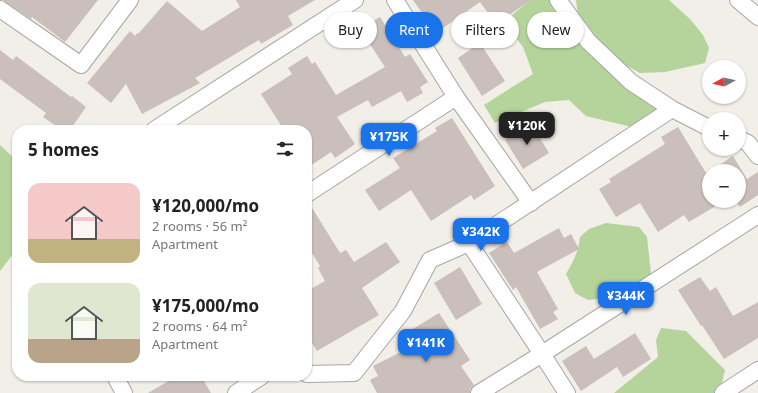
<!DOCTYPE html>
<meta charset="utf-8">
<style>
:root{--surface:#fff;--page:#f6f6f6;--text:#222;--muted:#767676;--accent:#1a73e8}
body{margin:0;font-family:"Noto Sans",sans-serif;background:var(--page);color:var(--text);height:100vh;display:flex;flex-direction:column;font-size:15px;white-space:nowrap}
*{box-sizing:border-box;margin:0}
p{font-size:13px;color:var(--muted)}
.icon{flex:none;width:22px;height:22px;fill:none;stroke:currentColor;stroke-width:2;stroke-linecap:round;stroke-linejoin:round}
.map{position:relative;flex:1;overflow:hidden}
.panel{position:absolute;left:12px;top:125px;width:300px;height:256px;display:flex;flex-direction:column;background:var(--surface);border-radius:16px;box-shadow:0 1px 3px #0004}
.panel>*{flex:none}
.banner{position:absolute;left:324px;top:12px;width:374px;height:36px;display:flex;gap:8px}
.needle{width:26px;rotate:262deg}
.fabs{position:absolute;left:702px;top:60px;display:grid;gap:8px}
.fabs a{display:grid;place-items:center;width:44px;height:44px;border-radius:50%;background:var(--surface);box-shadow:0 1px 3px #0004;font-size:20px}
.price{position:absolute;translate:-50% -34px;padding:0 9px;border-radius:8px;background:var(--accent);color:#fff;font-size:13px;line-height:26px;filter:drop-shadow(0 1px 2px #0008)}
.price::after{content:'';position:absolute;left:50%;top:24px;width:12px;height:9px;margin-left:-6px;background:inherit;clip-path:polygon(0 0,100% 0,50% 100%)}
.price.current{background:#222;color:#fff}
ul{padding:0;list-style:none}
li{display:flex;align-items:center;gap:12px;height:100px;padding:0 16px}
li span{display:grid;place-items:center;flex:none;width:112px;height:80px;border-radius:12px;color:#555}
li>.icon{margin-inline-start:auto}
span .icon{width:48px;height:48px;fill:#fffc;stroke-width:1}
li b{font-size:17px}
h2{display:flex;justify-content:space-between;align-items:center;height:48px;padding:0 16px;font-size:17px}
.chip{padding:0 14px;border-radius:18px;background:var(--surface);box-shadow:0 1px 3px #0004;font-size:14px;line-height:36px}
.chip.current{background:var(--accent);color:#fff}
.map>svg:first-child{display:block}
.forest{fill:#b4d49b}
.building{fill:#cbbfbb}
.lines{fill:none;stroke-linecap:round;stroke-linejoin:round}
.minor-casing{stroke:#a6a6a6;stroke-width:18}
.minor{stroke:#fff;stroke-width:16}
</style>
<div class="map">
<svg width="758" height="393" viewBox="0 0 758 393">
<rect width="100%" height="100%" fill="#f2eee8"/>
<g class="forest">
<path d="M 530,0 L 561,0 L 578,16 L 576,0 L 669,0 L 690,19 L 703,35 L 709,48 L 705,63 L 665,72 L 640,73 L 616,60 L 664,115 L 636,128 L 586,116 L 569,100 L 545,102 L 495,123 L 484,105 L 533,74 L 523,47 L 504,22 Z"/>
<path d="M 0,145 L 17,161 L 17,249 L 0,271 Z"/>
<path d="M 606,223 L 639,227 L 647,237 L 651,274 L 639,288 L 611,297 L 588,300 L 575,293 L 566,274 C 574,260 578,253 580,237 L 589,229 Z"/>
<path d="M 661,328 L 686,331 L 725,370 L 720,391 L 717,393 L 614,393 L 658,357 L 656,340 Z"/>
</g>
<g class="building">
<path d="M 3,0 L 98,0 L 65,42 L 32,17 L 31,19 Z"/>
<path d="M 236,0 L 315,0 L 288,16 L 293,25 L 261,44 L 259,40 L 195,78 L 200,83 L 142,114 L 126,84 L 111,103 L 87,83 L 130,31 L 135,36 L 137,33 L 138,34 L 167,1 L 202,31 L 240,7 Z"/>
<path d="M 413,0 L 531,0 L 496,24 L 480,2 L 436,33 Z"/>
<path d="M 380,17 L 405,57 L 410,54 L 428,82 L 420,87 L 423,93 L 407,102 L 401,91 L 372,107 L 368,100 L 337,117 L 355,144 L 335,158 L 331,152 L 307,168 L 307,130 L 284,130 L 261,94 L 292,74 L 288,68 L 307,56 L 312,64 L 315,62 L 336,95 L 385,67 L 360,29 Z"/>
<path d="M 480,43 L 505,81 L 482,96 L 458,58 Z"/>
<path d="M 0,50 L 13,60 L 16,56 L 71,97 L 72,96 L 86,107 L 70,130 L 62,130 L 43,117 L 46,113 L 0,79 Z"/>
<path d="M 452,118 L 495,186 L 474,200 L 471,195 L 431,221 L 411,190 L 379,211 L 365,190 L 400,168 L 393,158 L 437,131 L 435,128 Z"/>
<path d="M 531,123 L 549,153 L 523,169 L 505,140 Z"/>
<path d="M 678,127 L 706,173 L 709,171 L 709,201 L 724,201 L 689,222 L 684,215 L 658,232 L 640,203 L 616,217 L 599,189 L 611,182 L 609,179 L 665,144 L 661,137 Z"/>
<path d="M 733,156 L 747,179 L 758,172 L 758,195 L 740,207 L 736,201 L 739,201 L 739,171 L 710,171 Z"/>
<path d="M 307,203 L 309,203 L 340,253 L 346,250 L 354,262 L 386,242 L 400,262 L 362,288 L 379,315 L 317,351 L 307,335 L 307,291 L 325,281 L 318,268 L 320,266 L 307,245 Z"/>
<path d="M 559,228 L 564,238 L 571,234 L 579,249 L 537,272 L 558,309 L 553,312 L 558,319 L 540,329 L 516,287 L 513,290 L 489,253 L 507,242 L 514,253 Z"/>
<path d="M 460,267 L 482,304 L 456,320 L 434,283 Z"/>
<path d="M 700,277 L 710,291 L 716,287 L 733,316 L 758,302 L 758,338 L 724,359 L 702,325 L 701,326 L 678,290 Z"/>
<path d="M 439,313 L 470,360 L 461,366 L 474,385 L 470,389 L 470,393 L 377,393 L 370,380 L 378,376 L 373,366 L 411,347 L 403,335 Z"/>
<path d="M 635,333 L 651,359 L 623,377 L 617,367 L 581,391 L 562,361 L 586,346 L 594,359 Z"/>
<path d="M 177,376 L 201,376 L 211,393 L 148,393 Z"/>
</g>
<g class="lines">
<defs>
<g id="minor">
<path d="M 395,0 L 456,97 L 531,203"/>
<path d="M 558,0 L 588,41 L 631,82 L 672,109 L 709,128"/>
<path d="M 738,0 L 758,17"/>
<path d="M 0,9 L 81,65 L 130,0"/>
<path d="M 154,130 L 355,0"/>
<path d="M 739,139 L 748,143 L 758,156"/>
<path d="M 307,194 L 456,97"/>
<path d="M 469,243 L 542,354 L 567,393"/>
<path d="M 307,374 L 354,373 L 403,311 L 430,260 L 469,243 L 672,109"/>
<path d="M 115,376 L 124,393"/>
<path d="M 236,393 L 262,376"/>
<path d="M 479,393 L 542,354 L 758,215"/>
<path d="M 723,393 L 758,370"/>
</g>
</defs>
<use href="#minor" class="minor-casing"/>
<use href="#minor" class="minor"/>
</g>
</svg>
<div class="fabs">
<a><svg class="needle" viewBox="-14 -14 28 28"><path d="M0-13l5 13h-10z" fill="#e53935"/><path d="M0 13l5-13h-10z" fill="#767676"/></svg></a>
<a>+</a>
<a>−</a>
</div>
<b class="price current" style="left:527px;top:146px">¥120K</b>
<b class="price" style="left:389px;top:157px">¥175K</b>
<b class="price" style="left:481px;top:252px">¥342K</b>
<b class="price" style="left:626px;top:316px">¥344K</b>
<b class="price" style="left:426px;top:363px">¥141K</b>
<div class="banner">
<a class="chip">Buy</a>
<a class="chip current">Rent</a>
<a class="chip">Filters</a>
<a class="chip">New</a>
</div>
<section class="panel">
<h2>5 homes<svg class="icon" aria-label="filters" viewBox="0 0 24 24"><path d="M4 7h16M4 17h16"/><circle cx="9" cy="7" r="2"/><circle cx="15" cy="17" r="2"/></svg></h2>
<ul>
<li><span style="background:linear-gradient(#f6c9c9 70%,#c2b280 0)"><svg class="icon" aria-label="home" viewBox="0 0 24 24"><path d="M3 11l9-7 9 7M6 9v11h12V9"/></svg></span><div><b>¥120,000/mo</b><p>2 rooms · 56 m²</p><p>Apartment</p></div></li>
<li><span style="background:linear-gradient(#dfe7d0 70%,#b9a48a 0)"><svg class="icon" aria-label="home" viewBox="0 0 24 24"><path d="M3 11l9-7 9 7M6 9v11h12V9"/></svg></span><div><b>¥175,000/mo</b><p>2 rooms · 64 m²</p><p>Apartment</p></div></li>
</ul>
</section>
</div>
